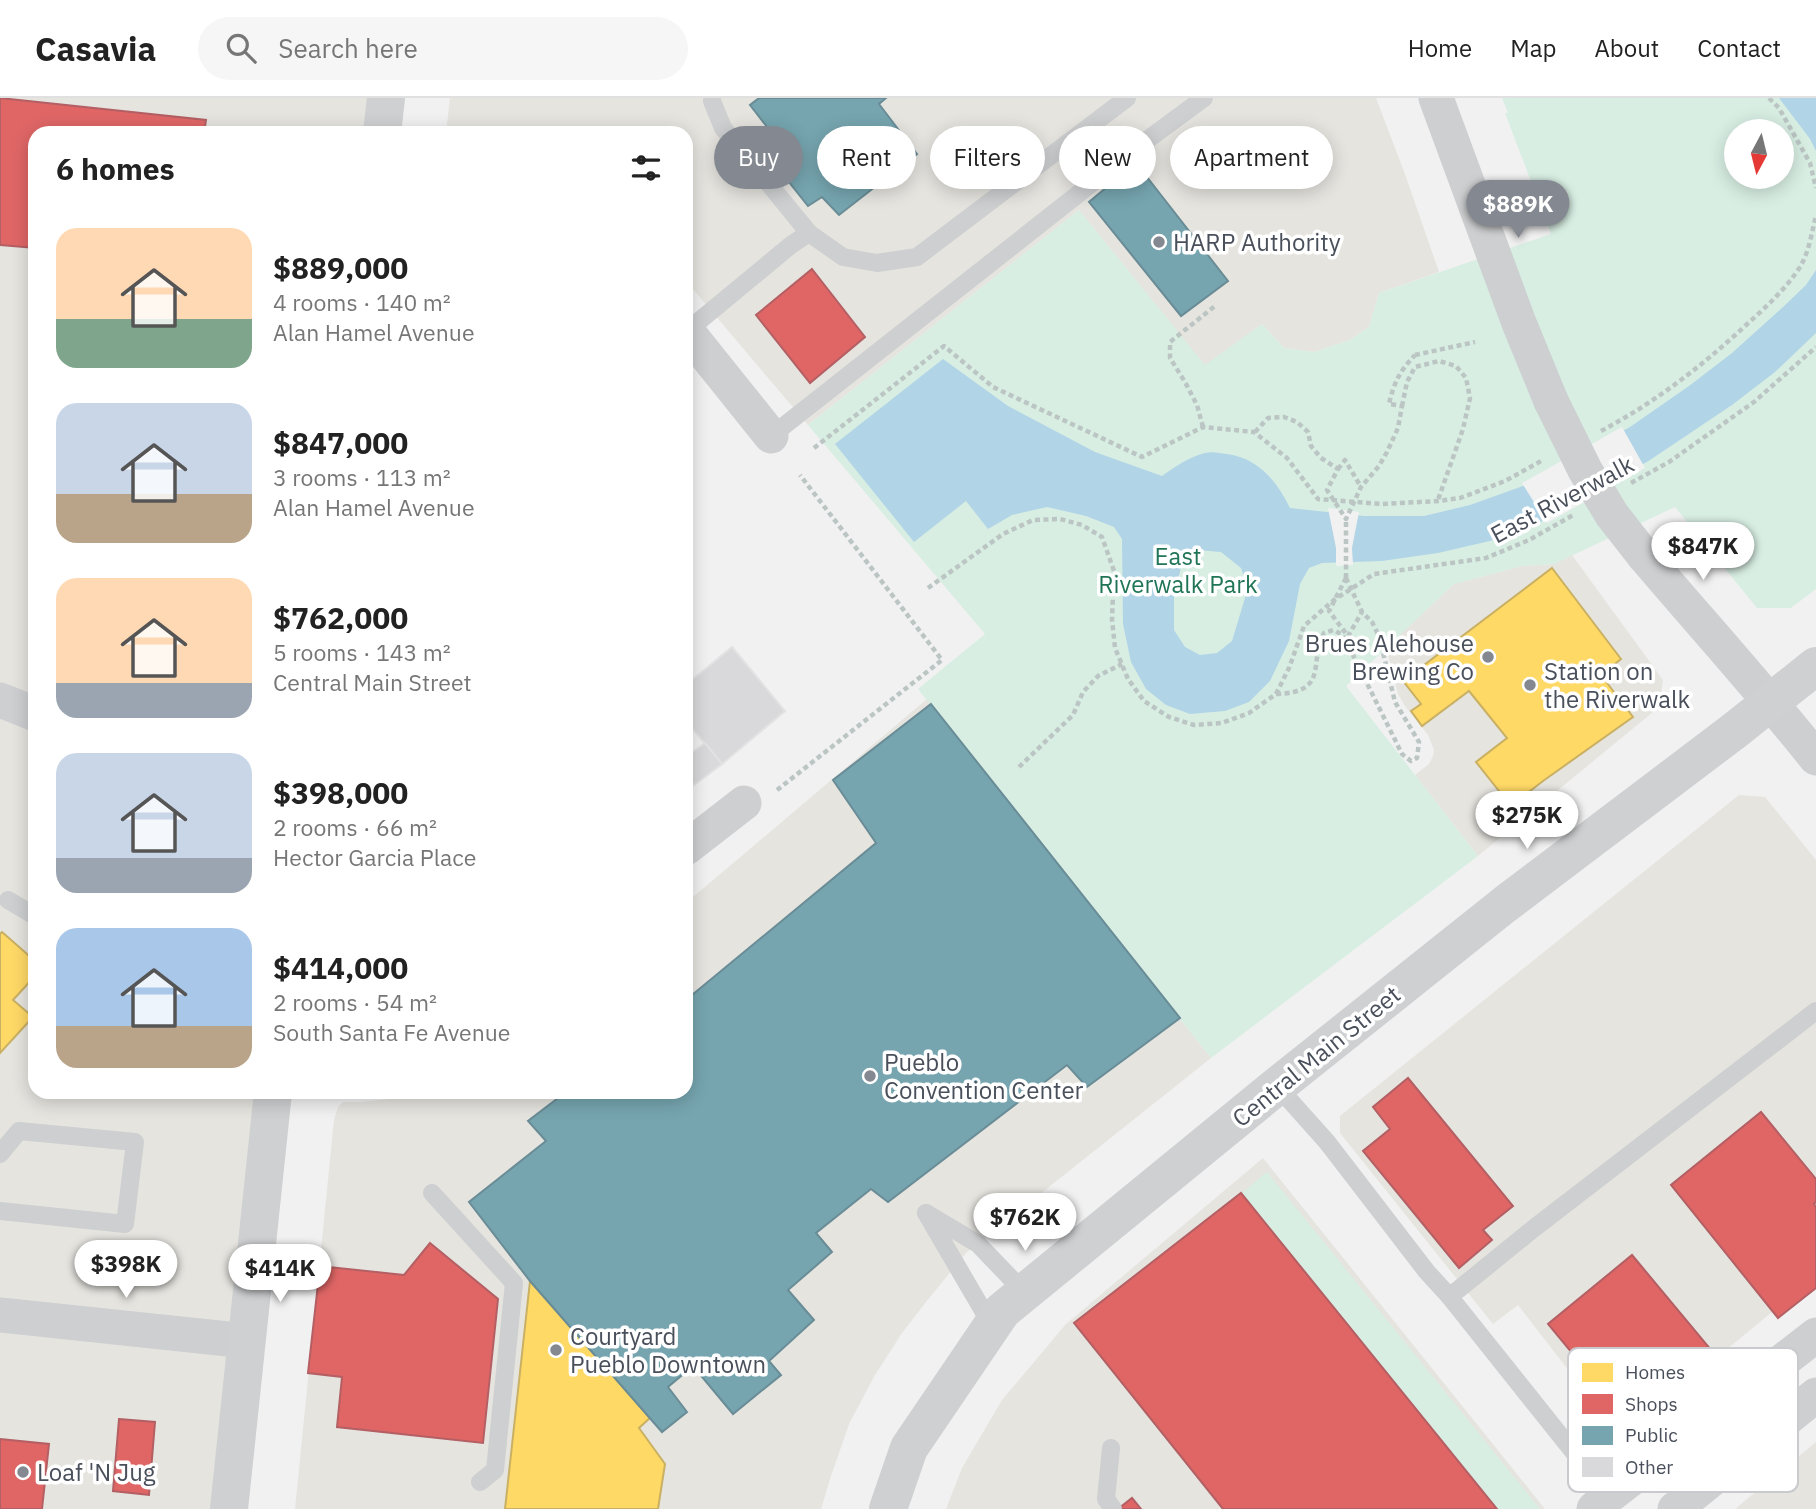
<!DOCTYPE html>
<meta charset="utf-8">
<style>
:root{--surface:#fff;--page:#f6f6f6;--text:#222;--muted:#767676;--line:#e0e0e0;--accent:#848890}
body{margin:0;font-family:"IBM Plex Sans",sans-serif;background:var(--page);color:var(--text);height:100vh;display:flex;flex-direction:column;font-size:26px;white-space:nowrap}
*{box-sizing:border-box;margin:0}
p{font-size:23px;color:var(--muted)}
.icon{flex:none;width:38px;height:38px;fill:none;stroke:currentColor;stroke-width:2;stroke-linecap:round;stroke-linejoin:round}
.map{position:relative;flex:1;overflow:hidden}
.panel{position:absolute;left:28px;top:28px;width:665px;height:973px;display:flex;flex-direction:column;background:var(--surface);border-radius:21px;box-shadow:0 4px 18px #0003}
.panel>*{flex:none}
.guide{position:absolute;left:714px;top:28px;width:665px;height:63px;display:flex;gap:14px}
.needle{width:46px;rotate:187deg}
.tools{position:absolute;left:1724px;top:21px;display:grid;gap:14px}
.tools a{display:grid;place-items:center;width:70px;height:70px;border-radius:50%;background:var(--surface);box-shadow:0 4px 18px #0003;font-size:35px}
.price{position:absolute;translate:-50% -60px;padding:0 16px;border-radius:24px;background:#fff;color:#222;font-size:23px;line-height:46px;filter:drop-shadow(0 2px 4px #0008)}
.price::after{content:'';position:absolute;left:50%;top:42px;width:21px;height:16px;margin-left:-10px;background:inherit;clip-path:polygon(0 0,100% 0,50% 100%)}
.price.selected{background:var(--accent);color:#fff}
ul{padding:0;list-style:none}
li{display:flex;align-items:center;gap:21px;height:175px;padding:0 28px}
li span{display:grid;place-items:center;flex:none;width:196px;height:140px;border-radius:21px;color:#555}
li>.icon{margin-inline-start:auto}
span .icon{width:84px;height:84px;fill:#fffc;stroke-width:1}
li b{font-size:30px}
h2{display:flex;justify-content:space-between;align-items:center;height:84px;padding:0 28px;font-size:30px}
.tag{padding:0 24px;border-radius:32px;background:var(--surface);box-shadow:0 4px 18px #0003;font-size:24px;line-height:63px}
.tag.selected{background:var(--accent);color:#fff}
header{display:flex;align-items:center;gap:42px;box-sizing:border-box;height:98px;padding:0 35px;background:var(--surface);border-bottom:2px solid var(--line)}
header strong{font-size:33px}
nav{display:flex;gap:38px;margin-inline-start:auto;font-size:24px}
.search{width:490px;height:63px;background:var(--page);display:flex;align-items:center;gap:18px;box-sizing:border-box;padding:0 24px;border-radius:38px;color:var(--muted);font-size:26px}
.map>svg:first-child{display:block}
.commercial{fill:#e5e4df}
.green{fill:#d8eee3;fill-rule:evenodd}
.water{fill:#b1d4e7;fill-rule:evenodd}
.pier{fill:#f1f1f1}
.homes{fill:#ffd966;stroke:#c9b063;stroke-width:2}
.shops{fill:#e06666;stroke:#b35f63;stroke-width:2}
.public{fill:#76a5af;stroke:#698c96;stroke-width:2}
.building{fill:#d9d9db;stroke:#e2e2e3;stroke-width:2}
.lines{fill:none;stroke-linecap:round;stroke-linejoin:round}
.path{stroke:#bbc5c3;stroke-width:4.5;stroke-dasharray:5 3.5;stroke-linecap:butt}
.lane{stroke:#cdcfd1;stroke-width:18}
.street{stroke:#cdcfd1;stroke-width:35}
.secondary{stroke:#ced0d2;stroke-width:38}
.path-bridge{stroke:#bbc5c3;stroke-width:4.5;stroke-dasharray:5 3.5;stroke-linecap:butt}
.street-bridge{stroke:#cdcfd1;stroke-width:35}
.poi-dot{fill:#848890;stroke:#fff;stroke-width:2.5}
.labels{text-anchor:middle;dominant-baseline:central;stroke-width:7;stroke-linejoin:round;paint-order:stroke}
.poi-label{font-size:24px;fill:#4a505b;stroke:#fff;text-anchor:start}
.street-label{font-size:24px;fill:#4a505b;stroke:#fff}
.park-label{font-size:24px;fill:#217557;stroke:#fff}
.key{fill:#fff;stroke:#c9cace;stroke-width:2}
.key-label{font-size:19px;fill:#4a505b}
</style>
<header>
<strong>Casavia</strong>
<div class="search"><svg class="icon" aria-label="search" viewBox="0 0 24 24"><circle cx="10" cy="10" r="6"/><path d="M15 15l6 6"/></svg>Search here</div>
<nav><a>Home</a><a>Map</a><a>About</a><a>Contact</a></nav>
</header>
<div class="map">
<svg width="1816" height="1411" viewBox="0 0 1816 1411">
<rect width="100%" height="100%" fill="#f1f1f1"/>
<g class="commercial">
<path d="M 0,0 L 386,0 L 382,35 L 35,35 L 35,994 L 273,994 L 229,1411 L 0,1411 Z"/>
<path d="M 450,0 L 1376,0 L 1406,79 L 1439,174 L 1379,195 L 1369,229 L 1350,242 L 1314,254 L 1284,250 L 1262,226 L 1205,268 L 1079,112 L 808,327 L 686,183 L 686,35 L 446,35 Z"/>
<path d="M 1572,457 L 1663,582 L 1659,609 L 1478,758 L 1415,677 L 1429,666 L 1433,658 L 1434,652 L 1428,637 L 1405,608 L 1398,596 L 1386,549 L 1454,486 L 1522,468 L 1554,466 Z"/>
<path d="M 927,601 L 1211,960 L 966,1155 L 926,1204 L 902,1235 L 875,1277 L 849,1326 L 830,1381 L 821,1411 L 295,1411 L 334,1022 L 338,1009 L 343,1004 L 360,1004 L 420,998 L 430,994 L 686,994 L 686,805 Z"/>
<path d="M 1739,697 L 1765,699 L 1816,762 L 1816,1178 L 1620,1339 L 1518,1207 L 1493,1226 L 1340,1035 L 1340,1018 Z"/>
<path d="M 1263,1060 L 1545,1411 L 946,1411 L 962,1370 L 1002,1302 L 1066,1226 Z"/>
<path d="M 1816,1344 L 1816,1411 L 1735,1411 Z"/>
</g>
<g class="green">
<path d="M 1502,0 L 1816,0 L 1816,491 L 1791,510 L 1757,510 L 1675,409 L 1554,466 L 1522,468 L 1454,486 L 1346,588 L 1478,758 L 1211,960 L 918,591 L 985,536 L 808,327 L 1079,112 L 1205,267 L 1262,226 L 1284,250 L 1314,254 L 1350,242 L 1369,229 L 1379,195 L 1551,136 L 1505,15 L 1508,15 ZM 1736,33 L 1782,33 L 1782,79 L 1736,79 Z"/>
<path d="M 1267,1074 L 1540,1411 L 1497,1411 L 1241,1096 Z"/>
</g>
<g class="water">
<path d="M 1779,0 L 1816,0 L 1816,53 L 1810,41 Z"/>
<path d="M 1816,172 L 1816,235 L 1775,274 L 1732,307 L 1650,362 L 1545,422 L 1494,442 L 1438,455 L 1382,463 L 1322,465 L 1309,470 L 1300,486 L 1289,543 L 1270,583 L 1249,604 L 1225,613 L 1190,616 L 1166,607 L 1146,591 L 1131,564 L 1123,526 L 1122,441 L 1114,429 L 1086,418 L 1047,409 L 1012,417 L 988,431 L 966,403 L 914,444 L 835,346 L 943,261 L 1008,308 L 1095,354 L 1162,378 C 1176,368 1189,359 1205,355 C 1212,353 1220,355 1227,356 C 1258,360 1277,383 1290,410 L 1364,418 L 1424,418 L 1470,407 L 1523,388 L 1630,329 L 1689,288 L 1732,255 L 1783,209 L 1806,187 ZM 1197,452 L 1221,454 L 1241,470 L 1248,490 L 1232,543 L 1217,555 L 1200,557 L 1185,549 L 1174,532 L 1174,495 L 1182,467 Z"/>
</g>
<g class="pier">
<path d="M 1622,329 L 1645,370 L 1547,425 L 1522,385 Z"/>
<path d="M 1328,410 L 1359,414 L 1352,450 L 1353,467 L 1336,468 L 1336,450 Z"/>
</g>
<g class="homes">
<path d="M 1552,470 L 1621,561 L 1601,577 L 1633,619 L 1543,683 L 1511,708 L 1476,664 L 1507,640 L 1469,593 L 1422,628 L 1411,613 L 1421,606 L 1403,583 Z"/>
<path d="M 2,834 L 35,863 L 35,878 L 13,902 L 33,919 L 0,955 L 0,836 Z"/>
<path d="M 530,1183 L 650,1320 L 639,1330 L 665,1366 L 658,1411 L 505,1411 Z"/>
</g>
<g class="shops">
<path d="M 0,0 L 206,22 L 204,35 L 35,35 L 35,150 L 0,147 Z"/>
<path d="M 812,171 L 865,239 L 810,285 L 756,217 Z"/>
<path d="M 1408,980 L 1513,1108 L 1483,1132 L 1492,1142 L 1459,1170 L 1363,1053 L 1390,1031 L 1373,1009 Z"/>
<path d="M 1761,1014 L 1816,1081 L 1816,1104 L 1814,1106 L 1816,1109 L 1816,1190 L 1778,1220 L 1671,1087 Z"/>
<path d="M 1241,1095 L 1497,1411 L 1223,1411 L 1074,1225 Z"/>
<path d="M 430,1145 L 498,1201 L 483,1345 L 337,1329 L 342,1279 L 308,1275 L 320,1168 L 404,1177 Z"/>
<path d="M 1632,1157 L 1712,1253 L 1658,1298 L 1650,1288 L 1620,1313 L 1548,1226 Z"/>
<path d="M 119,1321 L 155,1324 L 149,1397 L 113,1393 Z"/>
<path d="M 0,1341 L 49,1346 L 42,1411 L 0,1411 Z"/>
<path d="M 1132,1400 L 1141,1411 L 1118,1411 Z"/>
</g>
<g class="public">
<path d="M 759,0 L 886,0 L 879,6 L 917,56 L 839,117 L 822,99 L 808,108 L 758,45 L 771,34 L 750,7 Z"/>
<path d="M 1136,65 L 1228,183 L 1181,218 L 1089,104 Z"/>
<path d="M 931,606 L 1180,920 L 1087,989 L 1067,967 L 888,1104 L 871,1091 L 816,1135 L 832,1154 L 788,1192 L 814,1222 L 769,1263 L 781,1277 L 733,1316 L 693,1268 L 668,1289 L 687,1314 L 662,1334 L 530,1183 L 469,1104 L 546,1043 L 528,1023 L 566,994 L 686,994 L 686,902 L 876,745 L 833,682 Z"/>
</g>
<g class="building">
<path d="M 732,549 L 785,613 L 722,666 L 686,623 L 686,587 Z"/>
<path d="M 705,645 L 722,666 L 686,693 L 686,659 Z"/>
</g>
<g class="lines">
<g class="path">
<path d="M 1769,0 L 1779,10 L 1810,65 L 1816,90"/>
<path d="M 1415,257 L 1475,244"/>
<path d="M 1402,308 L 1407,284 L 1415,269 L 1439,263 L 1456,268 L 1466,280 L 1470,300 L 1463,331 L 1438,402"/>
<path d="M 1203,329 L 1197,307 L 1185,284 L 1170,260 L 1170,244 L 1215,208"/>
<path d="M 1601,333 C 1654,305 1701,269 1745,228 C 1765,210 1785,192 1800,169 C 1809,154 1812,134 1816,117"/>
<path d="M 1255,334 L 1268,320 L 1284,319 L 1297,324 L 1308,334 L 1311,348 L 1321,360"/>
<path d="M 814,350 L 944,248 L 993,289 L 1142,359 L 1203,329 L 1254,334 L 1287,360 L 1318,401 L 1382,406 L 1438,403 L 1460,400 L 1505,383 L 1543,362"/>
<path d="M 1338,371 L 1345,362 L 1361,389"/>
<path d="M 1631,385 L 1669,364 L 1754,304 L 1816,249"/>
<path d="M 1346,480 L 1346,421"/>
<path d="M 928,490 L 1003,436 L 1033,422 L 1060,421 L 1082,427 L 1102,439 L 1114,473 L 1112,521 L 1115,550 L 1128,581 L 1144,603 L 1169,619 L 1194,627 L 1222,625 L 1249,615 L 1276,596 L 1289,570 L 1304,528 L 1334,502 L 1374,476 L 1486,460 L 1529,442 L 1575,416"/>
<path d="M 1276,596 C 1330,594 1308,566 1324,535 L 1333,532 L 1343,537 L 1351,553"/>
<path d="M 1019,669 L 1073,617 L 1083,594 L 1098,578 L 1122,566"/>
<path d="M 777,692 L 942,562 L 800,377"/>
</g>
<g class="lane">
<path d="M 712,0 L 712,3 L 723,30 L 809,135 L 843,159 L 877,165 L 917,159 L 1127,0"/>
<path d="M 687,233 L 791,147 L 809,135"/>
<path d="M 771,338 L 1143,45 L 1204,0"/>
<path d="M 8,802 L 35,818"/>
<path d="M 1277,988 L 1327,1044 L 1427,1174 L 1449,1198 L 1611,1401"/>
<path d="M 0,1056 L 19,1033 L 135,1044 L 125,1126 L 0,1113"/>
<path d="M 432,1095 L 514,1185 L 495,1372 L 480,1384"/>
<path d="M 926,1115 L 992,1228"/>
<path d="M 926,1115 L 978,1146 L 1025,1195"/>
<path d="M 1449,1198 L 1459,1191 L 1533,1131 L 1816,913"/>
<path d="M 1111,1350 L 1106,1401 L 1113,1411"/>
</g>
<g class="street">
<path d="M 1436,0 L 1519,225 L 1551,303"/>
<path d="M 686,232 L 771,338"/>
<path d="M 1645,459 C 1702,526 1761,591 1816,660"/>
<path d="M 0,602 L 35,616"/>
<path d="M 686,750 L 744,705"/>
<path d="M 0,1217 L 247,1243"/>
<path d="M 1594,1411 L 1609,1398 L 1816,1237"/>
<path d="M 1675,1411 L 1816,1297"/>
</g>
<g class="secondary">
<path d="M 382,35 L 386,0"/>
<path d="M 229,1411 L 273,994"/>
<path d="M 888,1411 L 909,1350 L 1002,1213 L 1277,988 L 1504,807 L 1734,633 L 1816,568"/>
</g>
<g class="path-bridge">
<path d="M 1321,360 L 1338,371 L 1327,392 L 1346,421 L 1361,389 L 1379,368 L 1387,354 L 1398,330 L 1402,308 L 1389,306 C 1394,284 1400,273 1415,257"/>
<path d="M 1346,480 L 1362,514 L 1372,524 L 1379,538 L 1395,604 L 1419,644 L 1417,660 L 1411,663 L 1402,656 L 1351,553"/>
<path d="M 1346,480 L 1329,513 L 1348,538 L 1362,514"/>
</g>
<path class="street-bridge" d="M 1551,303 L 1585,372 L 1612,417 L 1645,459"/>
</g>
<g class="poi-dot">
<circle cx="1159" cy="144" r="7"/>
<circle cx="1488" cy="559" r="7"/>
<circle cx="1530" cy="587" r="7"/>
<circle cx="870" cy="978" r="7"/>
<circle cx="556" cy="1252" r="7"/>
<circle cx="23" cy="1374" r="7"/>
</g>
<g class="labels">
<g class="poi-label">
<text x="1173" y="144">HARP Authority</text>
<text x="1474" y="545" text-anchor="end">Brues Alehouse<tspan x="1474" dy="28">Brewing Co</tspan></text>
<text x="1544" y="573">Station on<tspan x="1544" dy="28">the Riverwalk</tspan></text>
<text x="884" y="964">Pueblo<tspan x="884" dy="28">Convention Center</tspan></text>
<text x="570" y="1238">Courtyard<tspan x="570" dy="28">Pueblo Downtown</tspan></text>
<text x="37" y="1374">Loaf 'N Jug</text>
</g>
<g class="street-label">
<text transform="translate(1562 401) rotate(-28)">East Riverwalk</text>
<text transform="translate(1316 958) rotate(-39)">Central Main Street</text>
</g>
<g class="park-label">
<text x="1178" y="458">East<tspan x="1178" dy="28">Riverwalk Park</tspan></text>
</g>
</g>
<rect x="1568" y="1250" width="230" height="144" rx="10" class="key"/>
<rect x="1582" y="1265" width="31" height="19" fill="#ffd966"/>
<rect x="1582" y="1296" width="31" height="20" fill="#e06666"/>
<rect x="1582" y="1328" width="31" height="19" fill="#76a5af"/>
<rect x="1582" y="1359" width="31" height="20" fill="#d9d9db"/>
<g class="key-label">
<text x="1625" y="1281">Homes</text>
<text x="1625" y="1313">Shops</text>
<text x="1625" y="1344">Public</text>
<text x="1625" y="1376">Other</text>
</g>
</svg>
<div class="tools">
<a><svg class="needle" viewBox="-14 -14 28 28"><path d="M0-13l5 13h-10z" fill="#e53935"/><path d="M0 13l5-13h-10z" fill="#767676"/></svg></a>
</div>
<b class="price selected" style="left:1518px;top:142px">$889K</b>
<b class="price" style="left:1703px;top:484px">$847K</b>
<b class="price" style="left:1527px;top:753px">$275K</b>
<b class="price" style="left:1025px;top:1155px">$762K</b>
<b class="price" style="left:126px;top:1202px">$398K</b>
<b class="price" style="left:280px;top:1206px">$414K</b>
<div class="guide">
<a class="tag selected">Buy</a>
<a class="tag">Rent</a>
<a class="tag">Filters</a>
<a class="tag">New</a>
<a class="tag">Apartment</a>
</div>
<section class="panel">
<h2>6 homes<svg class="icon" aria-label="filters" viewBox="0 0 24 24"><path d="M4 7h16M4 17h16"/><circle cx="9" cy="7" r="2"/><circle cx="15" cy="17" r="2"/></svg></h2>
<ul>
<li><span style="background:linear-gradient(#ffd9b3 65%,#7fa58c 0)"><svg class="icon" aria-label="home" viewBox="0 0 24 24"><path d="M3 11l9-7 9 7M6 9v11h12V9"/></svg></span><div><b>$889,000</b><p>4 rooms · 140 m²</p><p>Alan Hamel Avenue</p></div></li>
<li><span style="background:linear-gradient(#c9d6e8 65%,#b9a48a 0)"><svg class="icon" aria-label="home" viewBox="0 0 24 24"><path d="M3 11l9-7 9 7M6 9v11h12V9"/></svg></span><div><b>$847,000</b><p>3 rooms · 113 m²</p><p>Alan Hamel Avenue</p></div></li>
<li><span style="background:linear-gradient(#ffd9b3 75%,#9aa5b1 0)"><svg class="icon" aria-label="home" viewBox="0 0 24 24"><path d="M3 11l9-7 9 7M6 9v11h12V9"/></svg></span><div><b>$762,000</b><p>5 rooms · 143 m²</p><p>Central Main Street</p></div></li>
<li><span style="background:linear-gradient(#c9d6e8 75%,#9aa5b1 0)"><svg class="icon" aria-label="home" viewBox="0 0 24 24"><path d="M3 11l9-7 9 7M6 9v11h12V9"/></svg></span><div><b>$398,000</b><p>2 rooms · 66 m²</p><p>Hector Garcia Place</p></div></li>
<li><span style="background:linear-gradient(#a9c7e8 70%,#b9a48a 0)"><svg class="icon" aria-label="home" viewBox="0 0 24 24"><path d="M3 11l9-7 9 7M6 9v11h12V9"/></svg></span><div><b>$414,000</b><p>2 rooms · 54 m²</p><p>South Santa Fe Avenue</p></div></li>
</ul>
</section>
</div>
